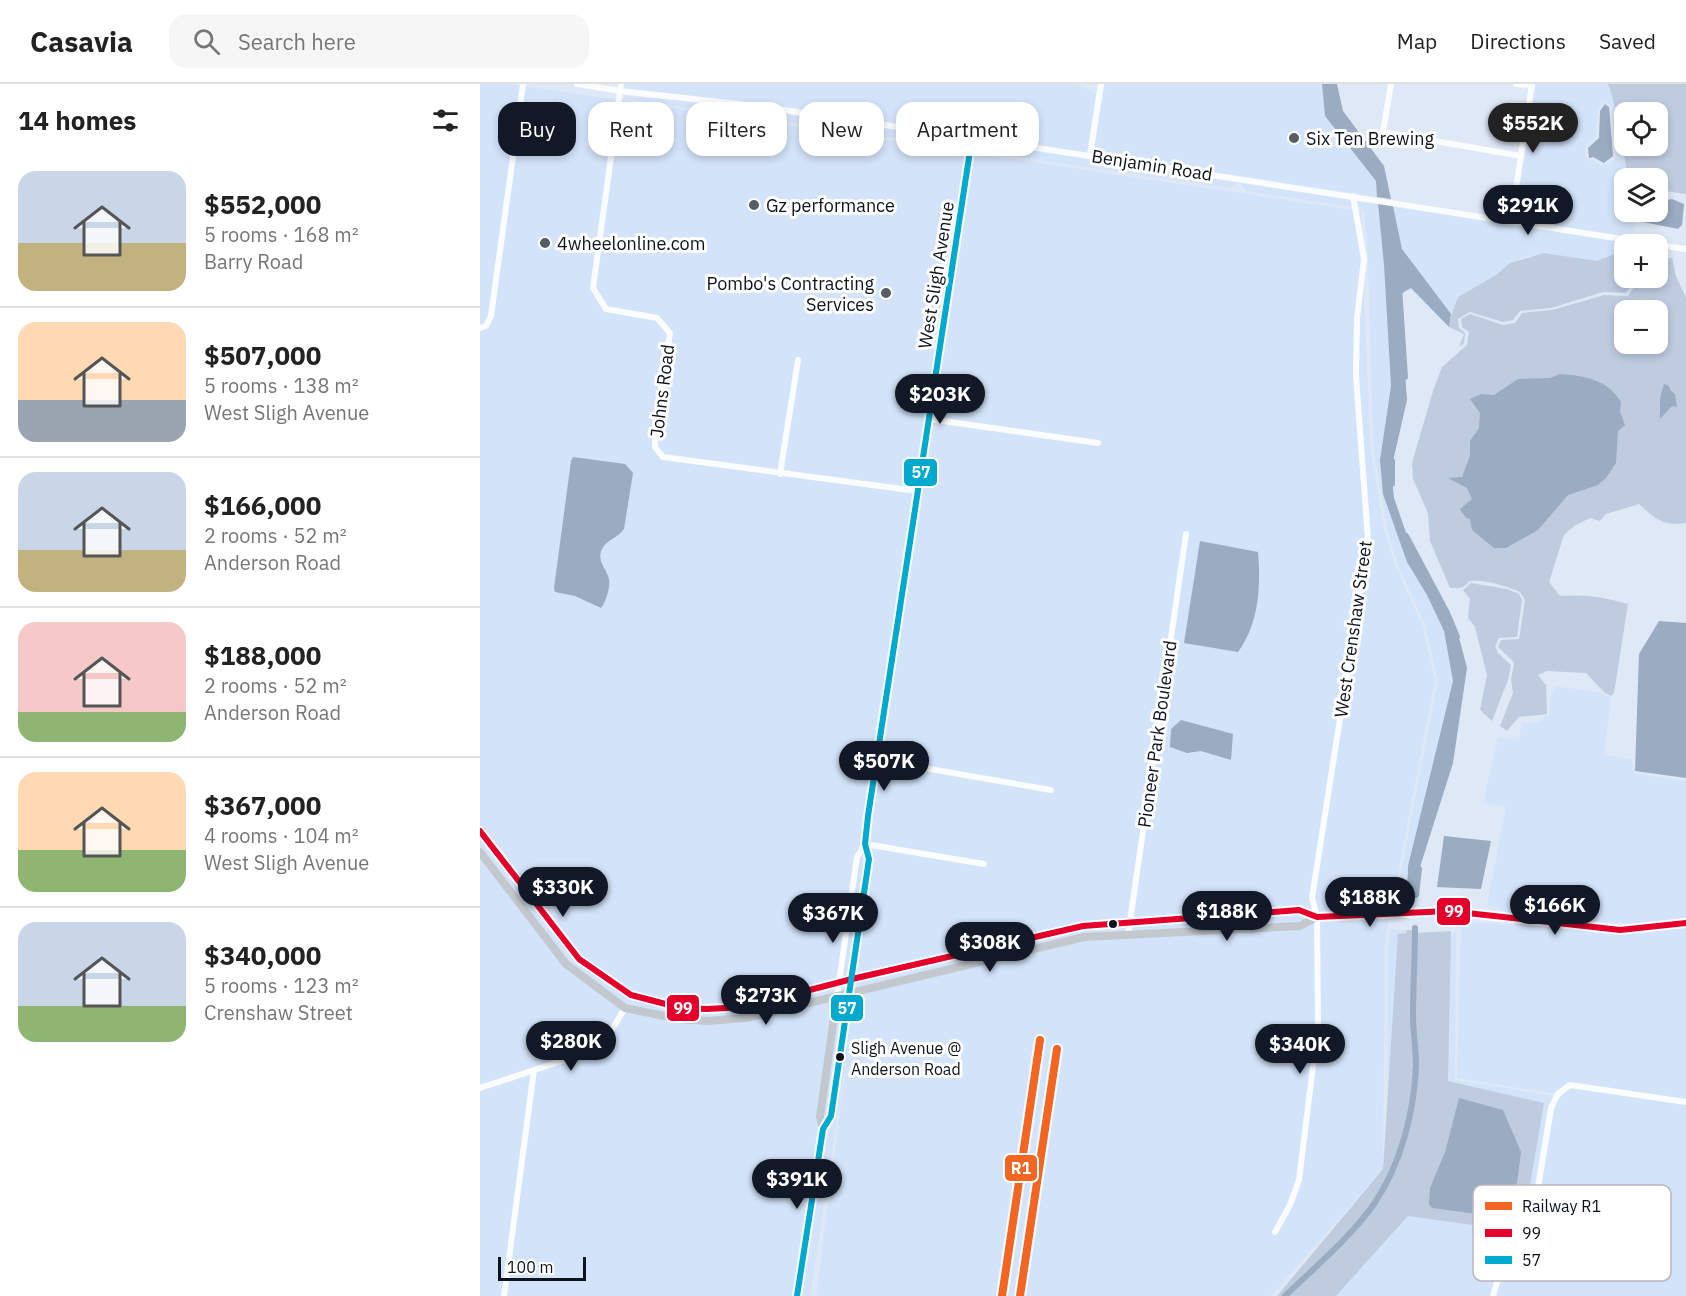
<!DOCTYPE html>
<meta charset="utf-8">
<style>
:root{--surface:#fff;--page:#f6f6f6;--text:#222;--muted:#767676;--line:#e0e0e0;--accent:#111827}
body{margin:0;font-family:"IBM Plex Sans",sans-serif;background:var(--page);color:var(--text);height:100vh;display:flex;flex-direction:column;font-size:22px;white-space:nowrap}
*{box-sizing:border-box;margin:0}
p{font-size:20px;color:var(--muted)}
.icon{flex:none;width:33px;height:33px;fill:none;stroke:currentColor;stroke-width:2;stroke-linecap:round;stroke-linejoin:round}
.map{position:relative;flex:1;overflow:hidden}
.side{display:flex;flex-direction:column;background:var(--surface);width:480px}
.side>*{flex:none}
.guide{position:absolute;left:18px;top:18px;width:570px;height:54px;display:flex;gap:12px}
.tools{position:absolute;left:1134px;top:18px;display:grid;gap:12px}
.tools a{display:grid;place-items:center;width:54px;height:54px;border-radius:12px;background:var(--surface);box-shadow:0 3px 9px #0003;font-size:30px}
.scale{position:absolute;left:18px;bottom:15px;width:88px;box-sizing:border-box;padding-left:6px;border:3px solid #0b131c;border-top:0;font-size:16px;line-height:21px;white-space:nowrap;color:#0b131c;-webkit-text-stroke:4px #fff;paint-order:stroke}
.price{position:absolute;translate:-50% -51px;padding:0 14px;border-radius:21px;background:var(--accent);color:#fff;font-size:20px;line-height:39px;filter:drop-shadow(0 2px 3px #0008)}
.price::after{content:'';position:absolute;left:50%;top:36px;width:18px;height:14px;margin-left:-9px;background:inherit;clip-path:polygon(0 0,100% 0,50% 100%)}
.price.selected{background:#222;color:#fff}
ul{padding:0;list-style:none}
li{display:flex;align-items:center;gap:18px;height:150px;padding:0 18px}
li+li{border-top:2px solid var(--line)}
li span{display:grid;place-items:center;flex:none;width:168px;height:120px;border-radius:18px;color:#555}
li>.icon{margin-inline-start:auto}
span .icon{width:72px;height:72px;fill:#fffc;stroke-width:1}
li b{font-size:26px}
h2{display:flex;justify-content:space-between;align-items:center;height:72px;padding:0 18px;font-size:26px}
.chip{padding:0 21px;border-radius:18px;background:var(--surface);box-shadow:0 3px 9px #0003;font-size:21px;line-height:54px}
.chip.selected{background:var(--accent);color:#fff}
header{display:flex;align-items:center;gap:36px;box-sizing:border-box;height:84px;padding:0 30px;background:var(--surface);border-bottom:2px solid var(--line)}
header strong{font-size:28px}
nav{display:flex;gap:33px;margin-inline-start:auto;font-size:21px}
.search{width:420px;height:54px;background:var(--page);display:flex;align-items:center;gap:15px;box-sizing:border-box;padding:0 21px;border-radius:18px;color:var(--muted);font-size:22px}
main{display:flex;flex:1;min-height:0}
.map>svg:first-child{display:block}
.built{fill:#d3e3f9;fill-rule:evenodd}
.green{fill:#bfcce0;fill-rule:evenodd}
.water{fill:#9aabc2}
.lines{fill:none;stroke-linecap:round;stroke-linejoin:round}
.canal{stroke:#9aabc2;stroke-width:6}
.minor{stroke:#fafcfe;stroke-width:6}
.major{stroke:#c3c8ce;stroke-width:8}
.bus-1-casing{stroke:#fff;stroke-width:10}
.bus-2-casing{stroke:#fff;stroke-width:10}
.bus-1{stroke:#e4002b;stroke-width:6}
.bus-2{stroke:#00a9ce;stroke-width:6}
.rail-1-casing{stroke:#fff;stroke-width:12}
.rail-1{stroke:#f26522;stroke-width:8}
.poi-dot{fill:#555e68;stroke:#fff;stroke-width:2}
.bus-dot{fill:#0b131c;stroke:#fff;stroke-width:2}
.labels{text-anchor:middle;dominant-baseline:central;stroke-width:6;stroke-linejoin:round;paint-order:stroke}
.bus-label{font-size:16px;fill:#0b131c;stroke:#fff;text-anchor:start}
.poi-label{font-size:18px;fill:#0b131c;stroke:#fff;text-anchor:start}
.street-label{font-size:18px;fill:#0b131c;stroke:#fff}
.key{fill:#fff;stroke:#b6b8bb;stroke-width:1.5}
.key-label{font-size:16px;fill:#0b131c}
.line-badge{stroke:#fff;stroke-width:2}
.badge-label{font-size:16px;text-anchor:middle;font-weight:bold;fill:#fff}
</style>
<header>
<strong>Casavia</strong>
<div class="search"><svg class="icon" aria-label="search" viewBox="0 0 24 24"><circle cx="10" cy="10" r="6"/><path d="M15 15l6 6"/></svg>Search here</div>
<nav><a>Map</a><a>Directions</a><a>Saved</a></nav>
</header>
<main>
<section class="side">
<h2>14 homes<svg class="icon" aria-label="filters" viewBox="0 0 24 24"><path d="M4 7h16M4 17h16"/><circle cx="9" cy="7" r="2"/><circle cx="15" cy="17" r="2"/></svg></h2>
<ul>
<li><span style="background:linear-gradient(#c9d6e8 60%,#c2b280 0)"><svg class="icon" aria-label="home" viewBox="0 0 24 24"><path d="M3 11l9-7 9 7M6 9v11h12V9"/></svg></span><div><b>$552,000</b><p>5 rooms · 168 m²</p><p>Barry Road</p></div></li>
<li><span style="background:linear-gradient(#ffd9b3 65%,#9aa5b1 0)"><svg class="icon" aria-label="home" viewBox="0 0 24 24"><path d="M3 11l9-7 9 7M6 9v11h12V9"/></svg></span><div><b>$507,000</b><p>5 rooms · 138 m²</p><p>West Sligh Avenue</p></div></li>
<li><span style="background:linear-gradient(#c9d6e8 65%,#c2b280 0)"><svg class="icon" aria-label="home" viewBox="0 0 24 24"><path d="M3 11l9-7 9 7M6 9v11h12V9"/></svg></span><div><b>$166,000</b><p>2 rooms · 52 m²</p><p>Anderson Road</p></div></li>
<li><span style="background:linear-gradient(#f6c9c9 75%,#8fb573 0)"><svg class="icon" aria-label="home" viewBox="0 0 24 24"><path d="M3 11l9-7 9 7M6 9v11h12V9"/></svg></span><div><b>$188,000</b><p>2 rooms · 52 m²</p><p>Anderson Road</p></div></li>
<li><span style="background:linear-gradient(#ffd9b3 65%,#8fb573 0)"><svg class="icon" aria-label="home" viewBox="0 0 24 24"><path d="M3 11l9-7 9 7M6 9v11h12V9"/></svg></span><div><b>$367,000</b><p>4 rooms · 104 m²</p><p>West Sligh Avenue</p></div></li>
<li><span style="background:linear-gradient(#c9d6e8 70%,#8fb573 0)"><svg class="icon" aria-label="home" viewBox="0 0 24 24"><path d="M3 11l9-7 9 7M6 9v11h12V9"/></svg></span><div><b>$340,000</b><p>5 rooms · 123 m²</p><p>Crenshaw Street</p></div></li>
</ul>
</section>
<div class="map">
<svg width="1206" height="1212" viewBox="0 0 1206 1212">
<rect width="100%" height="100%" fill="#dfe8f6"/>
<g class="built">
<path d="M 0,0 L 29,0 L 881,127 L 890,359 L 904,445 L 915,480 L 942,541 L 955,596 L 905,857 L 903,1085 L 791,1212 L 336,1212 L 368,965 L 330,1212 L 0,1212 Z"/>
<path d="M 145,0 L 595,0 L 616,9 L 607,68 L 277,19 L 144,5 Z"/>
<path d="M 625,0 L 842,0 L 845,32 L 896,97 L 897,113 L 614,69 Z"/>
<path d="M 1056,0 L 1127,0 L 1131,3 L 1147,85 L 1154,84 L 1158,94 L 1144,94 L 1144,128 L 1153,128 L 1155,136 L 1152,154 L 1035,134 ZM 1126,18 L 1132,23 L 1136,73 L 1132,79 L 1126,81 L 1120,81 L 1113,76 L 1109,77 L 1105,71 L 1106,62 L 1116,53 L 1118,26 Z"/>
<path d="M 144,11 L 276,25 L 427,47 L 412,54 L 144,14 Z"/>
<path d="M 495,57 L 870,114 L 872,123 L 767,107 L 759,99 L 749,104 L 493,66 Z"/>
<path d="M 877,116 L 898,119 L 904,181 L 911,302 L 900,376 L 927,478 L 947,511 L 964,547 L 973,597 L 928,782 L 927,818 L 915,818 L 958,596 L 945,541 L 917,479 L 907,444 L 893,359 L 888,175 L 884,127 L 879,124 Z"/>
<path d="M 913,122 L 1032,142 L 1033,140 L 1151,160 L 1144,160 L 1144,170 L 1137,169 L 1117,177 L 1064,169 L 1043,173 L 1030,179 L 1016,191 L 978,213 L 971,232 L 922,165 Z"/>
<path d="M 1075,602 L 1121,609 L 1131,614 L 1124,671 L 1152,676 L 1154,689 L 1206,697 L 1206,836 L 1172,840 L 1093,837 L 1033,829 L 1007,821 L 1026,723 L 1003,719 L 1018,653 L 1039,656 L 1042,639 L 1061,638 L 1063,634 L 1069,632 L 1070,614 Z"/>
<path d="M 981,839 L 1206,844 L 1206,1212 L 856,1212 L 928,1132 L 990,1141 L 1047,1160 L 1078,1010 L 977,994 Z"/>
<path d="M 976,844 L 975,996 L 1073,1012 L 1068,1024 L 1045,1157 L 991,1138 L 956,1002 L 963,879 Z"/>
<path d="M 910,846 L 927,846 L 925,941 L 907,1072 L 908,857 Z"/>
</g>
<g class="green">
<path d="M 1127,0 L 1206,0 L 1206,110 L 1178,106 L 1178,94 L 1158,94 L 1154,84 L 1147,85 C 1143,70 1134,6 1127,0 ZM 1144,28 L 1178,28 L 1178,62 L 1144,62 Z"/>
<path d="M 1064,169 L 1117,177 L 1137,169 L 1144,170 L 1144,194 L 1156,194 L 1146,209 L 1123,208 L 1071,224 L 1040,227 L 1033,236 L 1023,238 L 990,228 L 978,235 L 979,244 L 985,249 L 984,259 L 979,263 L 984,250 L 969,243 L 971,232 L 978,213 L 1016,191 L 1030,179 Z"/>
<path d="M 1192,174 L 1196,192 L 1206,214 L 1206,439 C 1182,442 1177,436 1159,420 L 1126,430 L 1120,437 L 1110,434 L 1094,442 L 1084,451 L 1069,498 L 1080,512 C 1102,510 1126,513 1148,520 L 1134,609 L 1131,612 L 1124,608 L 1106,589 L 1067,587 L 1058,591 L 1066,601 L 1067,630 L 1039,633 L 1027,647 L 1020,642 L 1033,609 L 1031,595 L 1034,581 L 1033,577 L 1018,563 L 1021,556 L 1039,555 L 1045,516 L 1040,508 C 1026,502 1005,495 989,497 C 984,505 979,504 970,504 L 950,457 L 948,429 L 933,395 L 932,379 L 953,307 L 962,283 L 987,261 L 989,248 L 982,243 L 981,235 L 990,230 L 1023,241 L 1035,239 L 1042,229 L 1072,226 L 1124,211 L 1148,212 L 1160,194 L 1178,194 L 1178,176 ZM 1144,226 L 1178,226 L 1178,260 L 1144,260 Z"/>
<path d="M 991,499 L 1027,505 L 1039,510 L 1042,516 L 1037,553 L 1019,554 L 1015,562 L 1018,569 L 1031,581 L 1028,596 L 1012,637 L 1000,626 L 1007,591 L 995,543 L 988,534 L 990,515 L 983,506 Z"/>
<path d="M 927,846 L 935,846 L 936,849 L 971,847 L 968,997 L 1064,1019 L 1042,1148 L 928,1132 L 856,1212 L 797,1212 L 903,1085 L 918,850 L 926,849 Z"/>
</g>
<g class="water">
<path d="M 842,0 L 857,0 L 863,27 L 904,82 L 911,115 L 897,113 L 896,97 L 845,32 Z"/>
<path d="M 1125,20 L 1129,23 L 1133,72 L 1124,79 L 1113,73 L 1109,74 L 1108,64 L 1119,54 L 1120,27 Z"/>
<path d="M 1178,115 L 1181,117 L 1192,115 L 1204,120 L 1202,141 L 1198,145 L 1158,137 L 1156,128 L 1178,128 Z"/>
<path d="M 898,119 L 913,122 L 922,165 L 971,230 L 969,243 L 931,204 L 919,211 L 927,316 L 911,386 L 914,414 L 932,466 L 980,557 L 987,584 L 973,679 L 934,802 L 935,818 L 927,818 L 928,782 L 973,597 L 964,547 L 947,511 L 927,478 L 903,410 L 900,376 L 911,302 L 904,181 Z"/>
<path d="M 1080,290 C 1105,292 1127,295 1141,318 L 1140,327 L 1145,341 L 1138,347 L 1136,379 L 1126,394 L 1118,401 L 1088,411 L 1058,446 L 1026,464 L 1014,464 L 992,446 L 990,435 L 986,434 L 980,425 L 992,415 L 987,404 L 968,394 L 982,393 L 990,372 L 990,357 L 999,344 L 1000,329 L 990,315 L 1001,310 L 1014,311 L 1038,295 L 1070,294 Z"/>
<path d="M 1184,300 L 1188,301 L 1191,307 L 1195,310 L 1197,323 L 1192,322 L 1180,335 L 1180,314 Z"/>
<path d="M 93,373 L 145,380 L 153,389 L 144,445 C 138,454 127,455 122,465 C 117,476 124,482 128,492 C 132,500 126,518 121,524 L 95,512 L 75,508 L 74,504 L 91,377 Z"/>
<path d="M 720,457 L 778,468 C 781,502 779,539 758,568 L 704,559 Z"/>
<path d="M 1179,537 L 1206,539 L 1206,694 L 1155,687 L 1159,570 Z"/>
<path d="M 701,636 L 753,650 L 751,676 L 721,667 L 707,669 L 690,663 L 691,645 Z"/>
<path d="M 964,752 L 1011,757 L 1001,805 L 957,803 Z"/>
<path d="M 979,1014 L 1023,1026 L 1041,1068 L 1036,1107 L 1028,1131 L 1012,1132 L 952,1124 L 949,1120 L 950,1104 L 965,1068 Z"/>
</g>
<g class="lines">
<g class="canal">
<path d="M 919,204 L 925,293"/>
<path d="M 912,400 L 912,377"/>
<path d="M 926,452 L 967,529 L 977,553"/>
<path d="M 936,811 L 939,785"/>
<path d="M 805,1212 C 835,1183 870,1154 894,1120 C 921,1080 934,1029 936,982 C 936,965 933,948 933,931 C 933,902 935,873 935,844"/>
</g>
<g class="minor">
<path d="M 97,0 L 141,7 L 276,22 L 499,55 L 1174,160"/>
<path d="M 141,0 L 113,204 L 126,225 L 177,234 L 190,249 L 175,347 L 175,363 L 183,373 L 437,407"/>
<path d="M 911,0 L 903,48 L 1041,72"/>
<path d="M 1036,0 L 1052,2"/>
<path d="M 610,71 L 621,0"/>
<path d="M 1031,136 L 1052,0"/>
<path d="M 1178,161 L 1206,165"/>
<path d="M 0,244 L 6,242 L 11,232 L 43,0"/>
<path d="M 449,335 L 618,359"/>
<path d="M 300,390 L 318,276"/>
<path d="M 398,676 L 571,706"/>
<path d="M 385,760 L 504,780"/>
<path d="M 648,851 L 706,450"/>
<path d="M 369,909 L 389,775 L 385,760 L 388,732 L 492,54"/>
<path d="M 357,912 L 377,773 L 385,760"/>
<path d="M 0,1004 L 121,964 L 145,924"/>
<path d="M 795,1148 L 810,1121 L 819,1096 L 838,941 L 837,833 L 832,814 L 888,455 L 876,292 L 877,234 L 884,175 L 873,112"/>
<path d="M 24,1212 L 54,986"/>
<path d="M 1013,1212 L 1022,1182 L 1047,1160 L 1050,1153 L 1071,1024 L 1078,1010 L 1090,1001 L 1206,1018"/>
</g>
<g class="major">
<path d="M 0,747 L 99,875 L 151,911 L 201,924 L 227,925 L 264,923 L 372,895 L 603,842 L 819,826 L 837,833 L 969,827 L 1140,846 L 1206,839"/>
<path d="M 0,768 L 86,880 L 145,924 L 199,935 L 227,937 L 266,934 L 604,853 L 820,842 L 837,833"/>
<path d="M 343,1045 L 340,1033 L 357,912"/>
<path d="M 317,1212 L 343,1045 L 351,1032 L 369,909"/>
</g>
<defs>
<path id="bus-1" d="M 0,747 L 99,875 L 151,911 L 201,924 L 227,925 L 264,923 L 372,895 L 603,842 L 819,826 L 837,833 L 969,827 L 1140,846 L 1206,839"/>
<path id="bus-2" d="M 317,1212 L 343,1045 L 351,1032 L 389,775 L 385,760 L 388,732 L 492,54"/>
</defs>
<use href="#bus-1" class="bus-1-casing"/>
<use href="#bus-2" class="bus-2-casing"/>
<use href="#bus-1" class="bus-1"/>
<use href="#bus-2" class="bus-2"/>
<defs>
<g id="rail-1">
<path d="M 522,1212 L 560,956"/>
<path d="M 540,1212 L 577,965"/>
</g>
</defs>
<use href="#rail-1" class="rail-1-casing"/>
<use href="#rail-1" class="rail-1"/>
</g>
<g class="poi-dot">
<circle cx="814" cy="54" r="6"/>
<circle cx="274" cy="121" r="6"/>
<circle cx="65" cy="159" r="6"/>
<circle cx="406" cy="209" r="6"/>
</g>
<g class="bus-dot">
<circle cx="633" cy="840" r="5"/>
<circle cx="360" cy="973" r="5"/>
</g>
<g class="labels">
<g class="bus-label">
<text x="371" y="964">Sligh Avenue @<tspan x="371" dy="21">Anderson Road</tspan></text>
</g>
<g class="poi-label">
<text x="826" y="54">Six Ten Brewing</text>
<text x="286" y="121">Gz performance</text>
<text x="77" y="159">4wheelonline.com</text>
<text x="394" y="199" text-anchor="end">Pombo's Contracting<tspan x="394" dy="21">Services</tspan></text>
</g>
<g class="street-label">
<text transform="translate(672 81) rotate(9)">Benjamin Road</text>
<text transform="translate(456 191) rotate(-81)">West Sligh Avenue</text>
<text transform="translate(182 307) rotate(-83)">Johns Road</text>
<text transform="translate(873 545) rotate(-82)">West Crenshaw Street</text>
<text transform="translate(677 650) rotate(-82)">Pioneer Park Boulevard</text>
</g>
</g>
<rect x="993" y="1101" width="198" height="96" rx="9" class="key"/>
<rect x="1005" y="1118" width="27" height="8" fill="#f26522"/>
<rect x="1005" y="1145" width="27" height="8" fill="#e4002b"/>
<rect x="1005" y="1172" width="27" height="8" fill="#00a9ce"/>
<g class="key-label">
<text x="1042" y="1128">Railway R1</text>
<text x="1042" y="1155">99</text>
<text x="1042" y="1182">57</text>
</g>
<g class="line-badge">
<rect x="423" y="374" width="35" height="29" rx="6" fill="#00a9ce"/>
<rect x="956" y="813" width="35" height="29" rx="6" fill="#e4002b"/>
<rect x="350" y="910" width="34" height="28" rx="6" fill="#00a9ce"/>
<rect x="186" y="910" width="34" height="28" rx="6" fill="#e4002b"/>
<rect x="524" y="1070" width="34" height="28" rx="6" fill="#f26522"/>
</g>
<g class="badge-label">
<text x="441" y="394">57</text>
<text x="974" y="833">99</text>
<text x="367" y="930">57</text>
<text x="203" y="930">99</text>
<text x="541" y="1090">R1</text>
</g>
</svg>
<div class="tools">
<a><svg class="icon" aria-label="locate" viewBox="0 0 24 24"><circle cx="12" cy="12" r="6"/><path d="M12 2v4M12 18v4M2 12h4M18 12h4"/></svg></a>
<a><svg class="icon" aria-label="layers" viewBox="0 0 24 24"><path d="M12 4l9 5-9 5-9-5zM3 14l9 5 9-5"/></svg></a>
<a>+</a>
<a>−</a>
</div>
<div class="scale">100 m</div>
<b class="price selected" style="left:1053px;top:70px">$552K</b>
<b class="price" style="left:1048px;top:152px">$291K</b>
<b class="price" style="left:460px;top:341px">$203K</b>
<b class="price" style="left:404px;top:708px">$507K</b>
<b class="price" style="left:83px;top:834px">$330K</b>
<b class="price" style="left:890px;top:844px">$188K</b>
<b class="price" style="left:1075px;top:852px">$166K</b>
<b class="price" style="left:747px;top:858px">$188K</b>
<b class="price" style="left:353px;top:860px">$367K</b>
<b class="price" style="left:510px;top:889px">$308K</b>
<b class="price" style="left:286px;top:942px">$273K</b>
<b class="price" style="left:91px;top:988px">$280K</b>
<b class="price" style="left:820px;top:991px">$340K</b>
<b class="price" style="left:317px;top:1126px">$391K</b>
<div class="guide">
<a class="chip selected">Buy</a>
<a class="chip">Rent</a>
<a class="chip">Filters</a>
<a class="chip">New</a>
<a class="chip">Apartment</a>
</div>
</div>
</main>
